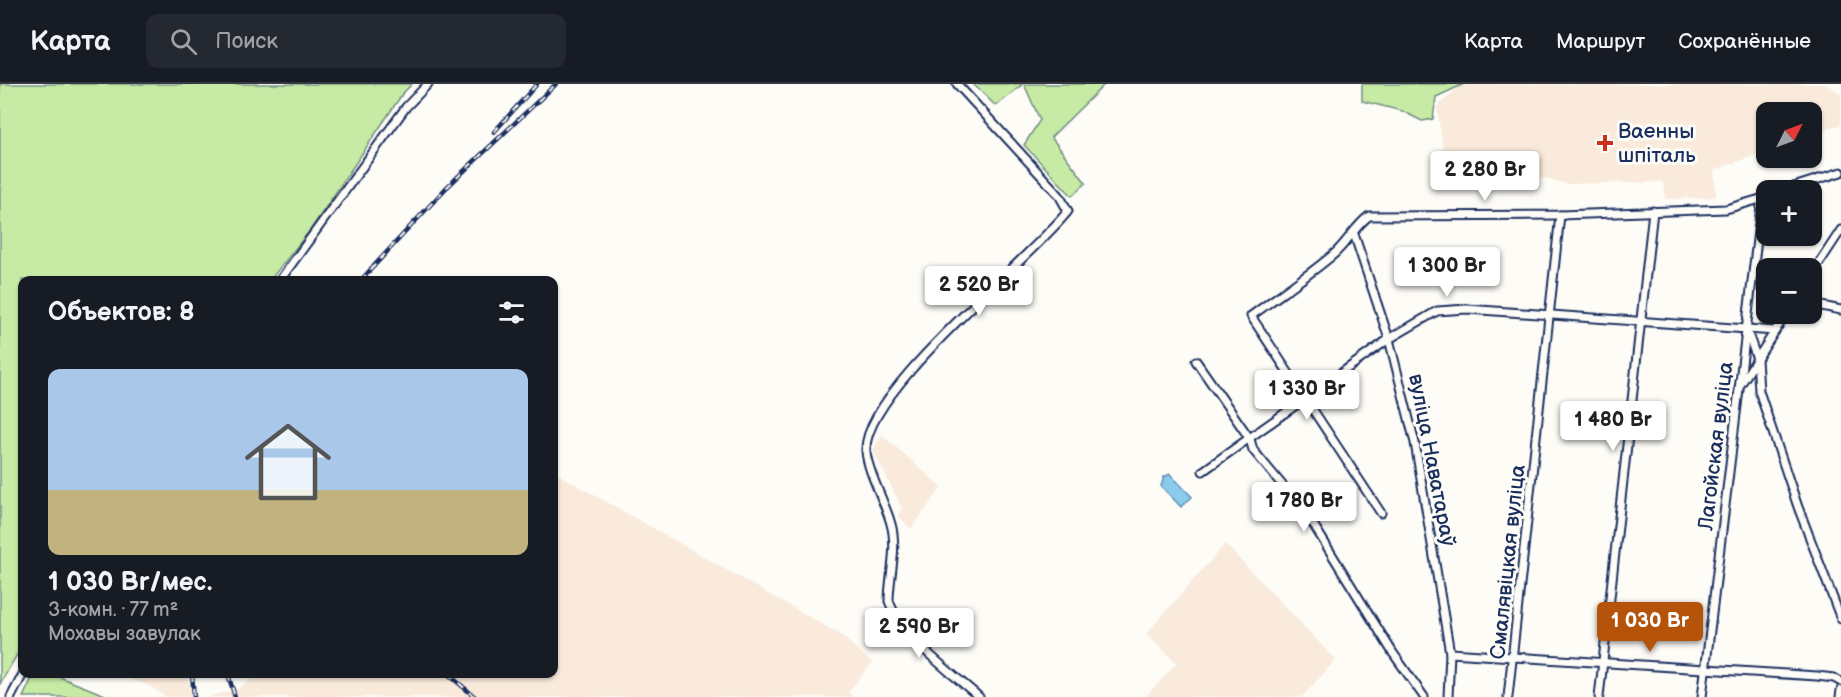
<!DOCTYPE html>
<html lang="ru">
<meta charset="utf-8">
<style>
:root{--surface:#171b24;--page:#242831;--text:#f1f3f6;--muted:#9ea1a6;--line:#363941;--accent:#b45309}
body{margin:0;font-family:"Balsamiq Sans",sans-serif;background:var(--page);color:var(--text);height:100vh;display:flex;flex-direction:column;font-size:22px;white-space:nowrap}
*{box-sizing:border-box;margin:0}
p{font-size:20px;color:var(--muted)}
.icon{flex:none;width:33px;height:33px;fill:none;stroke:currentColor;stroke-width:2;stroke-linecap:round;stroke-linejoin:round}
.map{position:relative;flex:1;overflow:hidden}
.panel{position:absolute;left:18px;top:192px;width:540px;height:402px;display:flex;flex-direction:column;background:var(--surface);border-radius:12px;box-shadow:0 2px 4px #0004}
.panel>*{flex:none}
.needle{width:39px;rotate:48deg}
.tools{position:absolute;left:1756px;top:18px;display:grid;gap:12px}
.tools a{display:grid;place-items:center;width:66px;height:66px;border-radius:12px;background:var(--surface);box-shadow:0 2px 4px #0004;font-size:30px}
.price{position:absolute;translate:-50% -51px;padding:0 14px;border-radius:6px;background:#fff;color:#222;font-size:20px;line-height:39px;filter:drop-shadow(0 2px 3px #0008)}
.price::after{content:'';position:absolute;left:50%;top:36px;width:18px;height:14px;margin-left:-9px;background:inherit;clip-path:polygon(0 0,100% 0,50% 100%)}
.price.on{background:var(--accent);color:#fff}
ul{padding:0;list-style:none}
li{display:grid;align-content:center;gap:12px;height:318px;padding:0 30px}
li span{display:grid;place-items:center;height:186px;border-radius:12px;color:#555}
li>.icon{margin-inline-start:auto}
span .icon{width:108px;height:108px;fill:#fffc;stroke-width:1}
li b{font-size:26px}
h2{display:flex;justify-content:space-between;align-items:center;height:72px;padding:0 30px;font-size:26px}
header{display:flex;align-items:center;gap:36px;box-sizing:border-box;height:84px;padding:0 30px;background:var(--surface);border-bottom:2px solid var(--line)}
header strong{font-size:28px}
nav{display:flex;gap:33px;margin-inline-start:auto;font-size:21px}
.search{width:420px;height:54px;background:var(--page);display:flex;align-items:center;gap:15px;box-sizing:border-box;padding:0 21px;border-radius:12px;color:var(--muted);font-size:22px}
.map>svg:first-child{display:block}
.built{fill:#f9eadc}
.green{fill:#c7eba5;stroke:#718d82;stroke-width:1.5}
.water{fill:#8bccec;stroke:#5e8db3;stroke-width:1.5}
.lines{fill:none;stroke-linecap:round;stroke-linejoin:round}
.minor-casing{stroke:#1b2f5e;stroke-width:11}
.minor{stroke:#fdfcf7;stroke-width:7}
.rail-casing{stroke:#1b2f5e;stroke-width:4.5}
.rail{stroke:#fdfcf7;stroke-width:2;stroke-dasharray:7;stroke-linecap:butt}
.poi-dot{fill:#c8321e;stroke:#fdfcf7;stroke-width:2}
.labels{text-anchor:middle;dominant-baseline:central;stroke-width:6;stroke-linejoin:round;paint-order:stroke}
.poi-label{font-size:21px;fill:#1b2f5e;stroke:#fdfcf7;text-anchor:start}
.street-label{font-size:21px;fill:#1b2f5e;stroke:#fdfcf7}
</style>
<header>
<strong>Карта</strong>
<div class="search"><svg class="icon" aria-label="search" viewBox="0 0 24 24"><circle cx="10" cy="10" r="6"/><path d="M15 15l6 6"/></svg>Поиск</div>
<nav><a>Карта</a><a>Маршрут</a><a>Сохранённые</a></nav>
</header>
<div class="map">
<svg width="1841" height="613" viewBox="0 0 1841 613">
<rect width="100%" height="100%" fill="#fdfcf7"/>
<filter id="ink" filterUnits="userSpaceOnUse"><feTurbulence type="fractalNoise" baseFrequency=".0167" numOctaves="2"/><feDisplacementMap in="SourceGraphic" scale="12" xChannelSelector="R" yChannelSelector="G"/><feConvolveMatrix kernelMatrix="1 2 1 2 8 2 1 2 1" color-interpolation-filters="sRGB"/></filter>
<g filter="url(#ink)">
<g class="built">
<path d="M 1462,0 L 1827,0 L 1841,10 L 1841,40 L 1812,51 L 1812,28 L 1767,28 L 1767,67 L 1714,86 L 1716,113 L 1666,115 L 1663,98 L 1567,100 L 1546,94 L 1448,101 L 1437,23 Z"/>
<path d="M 882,351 L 942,403 L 911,445 L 898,431 L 902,424 L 873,366 Z"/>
<path d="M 554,388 L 841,551 L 872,579 L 848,608 L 853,613 L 208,613 L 238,605 L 256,590 L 554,590 Z"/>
<path d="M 1225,460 L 1336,576 L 1302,613 L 1145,613 L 1177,579 L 1146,550 Z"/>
<path d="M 116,590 L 187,590 L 191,613 L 167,613 L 149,602 Z"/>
</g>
<g class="green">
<path d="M 0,0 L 412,0 L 403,9 L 311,145 L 270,196 L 22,196 L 22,562 L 0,600 Z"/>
<path d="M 973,0 L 1023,0 L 996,22 Z"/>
<path d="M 1024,0 L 1105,0 L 1051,53 L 1086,99 L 1072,112 L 1024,61 L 1040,36 Z"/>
<path d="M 1362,0 L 1464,0 L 1436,13 L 1433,35 L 1422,37 L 1402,27 L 1362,17 Z"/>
<path d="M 34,590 L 52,590 L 110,613 L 23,613 Z"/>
</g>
<path class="water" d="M 1170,390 L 1192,413 L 1181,423 L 1161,402 L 1164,393 Z"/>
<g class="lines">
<defs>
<g id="minor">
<path d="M 957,0 L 1059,111 L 1068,127 C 1029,177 862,308 866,367 C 867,387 886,420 891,440 C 898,464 889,493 889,517 C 902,554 950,587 979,613"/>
<path d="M 1784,106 L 1841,88"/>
<path d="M 1354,150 L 1389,255 L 1415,359 L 1450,569 L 1448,613"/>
<path d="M 1812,190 L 1841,146"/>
<path d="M 280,196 L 406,23 L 428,0"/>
<path d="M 1812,220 L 1841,226"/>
<path d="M 1786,230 L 1757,275 L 1759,307 L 1798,423 L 1841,535"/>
<path d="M 1196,277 L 1250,355 L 1253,366 L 1308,432 L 1393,569 L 1424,613"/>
<path d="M 1740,301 L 1757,275 L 1747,247"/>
<path d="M 1203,387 L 1389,255 L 1437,227 L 1467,225 L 1775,247"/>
<path d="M 1381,429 L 1251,232 C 1279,211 1308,192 1334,170 C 1348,158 1355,142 1369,132 L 1560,131 L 1726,125 L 1767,113"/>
<path d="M 1450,569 L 1817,592 L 1834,594 L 1841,598"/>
<path d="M 11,613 L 23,590"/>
<path d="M 1508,613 L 1560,131"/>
<path d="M 1599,613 L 1653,127"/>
<path d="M 1702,613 L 1762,114"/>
<path d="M 1840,613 L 1841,606"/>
</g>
</defs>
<use href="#minor" class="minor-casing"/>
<use href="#minor" class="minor"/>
<defs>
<g id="rail">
<path d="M 494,48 L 537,0"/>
<path d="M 361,196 L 446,104 L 556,0"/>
<path d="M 192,590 L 194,613"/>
<path d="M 228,590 L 235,613"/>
<path d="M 448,590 L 475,613"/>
</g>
</defs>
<use href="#rail" class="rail-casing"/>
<use href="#rail" class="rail"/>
</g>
</g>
<path class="poi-dot" d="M1602 50h6v6h6v6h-6v6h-6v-6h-6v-6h6z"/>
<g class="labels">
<g class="poi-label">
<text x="1618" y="47">Ваенны<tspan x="1618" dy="24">шпіталь</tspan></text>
</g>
<g class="street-label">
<text transform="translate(1716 362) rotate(-83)">Лагойская вуліца</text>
<text transform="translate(1432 376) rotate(79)">вуліца Наватараў</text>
<text transform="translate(1508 478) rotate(-84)">Смалявіцкая вуліца</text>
</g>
</g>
</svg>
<div class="tools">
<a><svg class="needle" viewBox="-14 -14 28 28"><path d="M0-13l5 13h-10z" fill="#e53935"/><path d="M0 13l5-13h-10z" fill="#9ea1a6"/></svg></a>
<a>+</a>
<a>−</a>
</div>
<b class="price" style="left:1485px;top:118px">2 280 Br</b>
<b class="price" style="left:1447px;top:214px">1 300 Br</b>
<b class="price" style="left:979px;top:233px">2 520 Br</b>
<b class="price" style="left:1307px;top:337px">1 330 Br</b>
<b class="price" style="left:1613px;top:368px">1 480 Br</b>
<b class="price" style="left:1304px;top:449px">1 780 Br</b>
<b class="price on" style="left:1650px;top:569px">1 030 Br</b>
<b class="price" style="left:919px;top:575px">2 590 Br</b>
<section class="panel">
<h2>Объектов: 8<svg class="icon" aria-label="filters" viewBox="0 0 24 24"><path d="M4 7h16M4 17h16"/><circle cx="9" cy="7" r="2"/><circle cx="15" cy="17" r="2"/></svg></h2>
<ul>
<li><span style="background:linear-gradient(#a9c7e8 65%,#c2b280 0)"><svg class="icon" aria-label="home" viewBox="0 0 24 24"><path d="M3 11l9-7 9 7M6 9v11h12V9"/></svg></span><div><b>1 030 Br/мес.</b><p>3-комн. · 77 m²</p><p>Мохавы завулак</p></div></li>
</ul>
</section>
</div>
